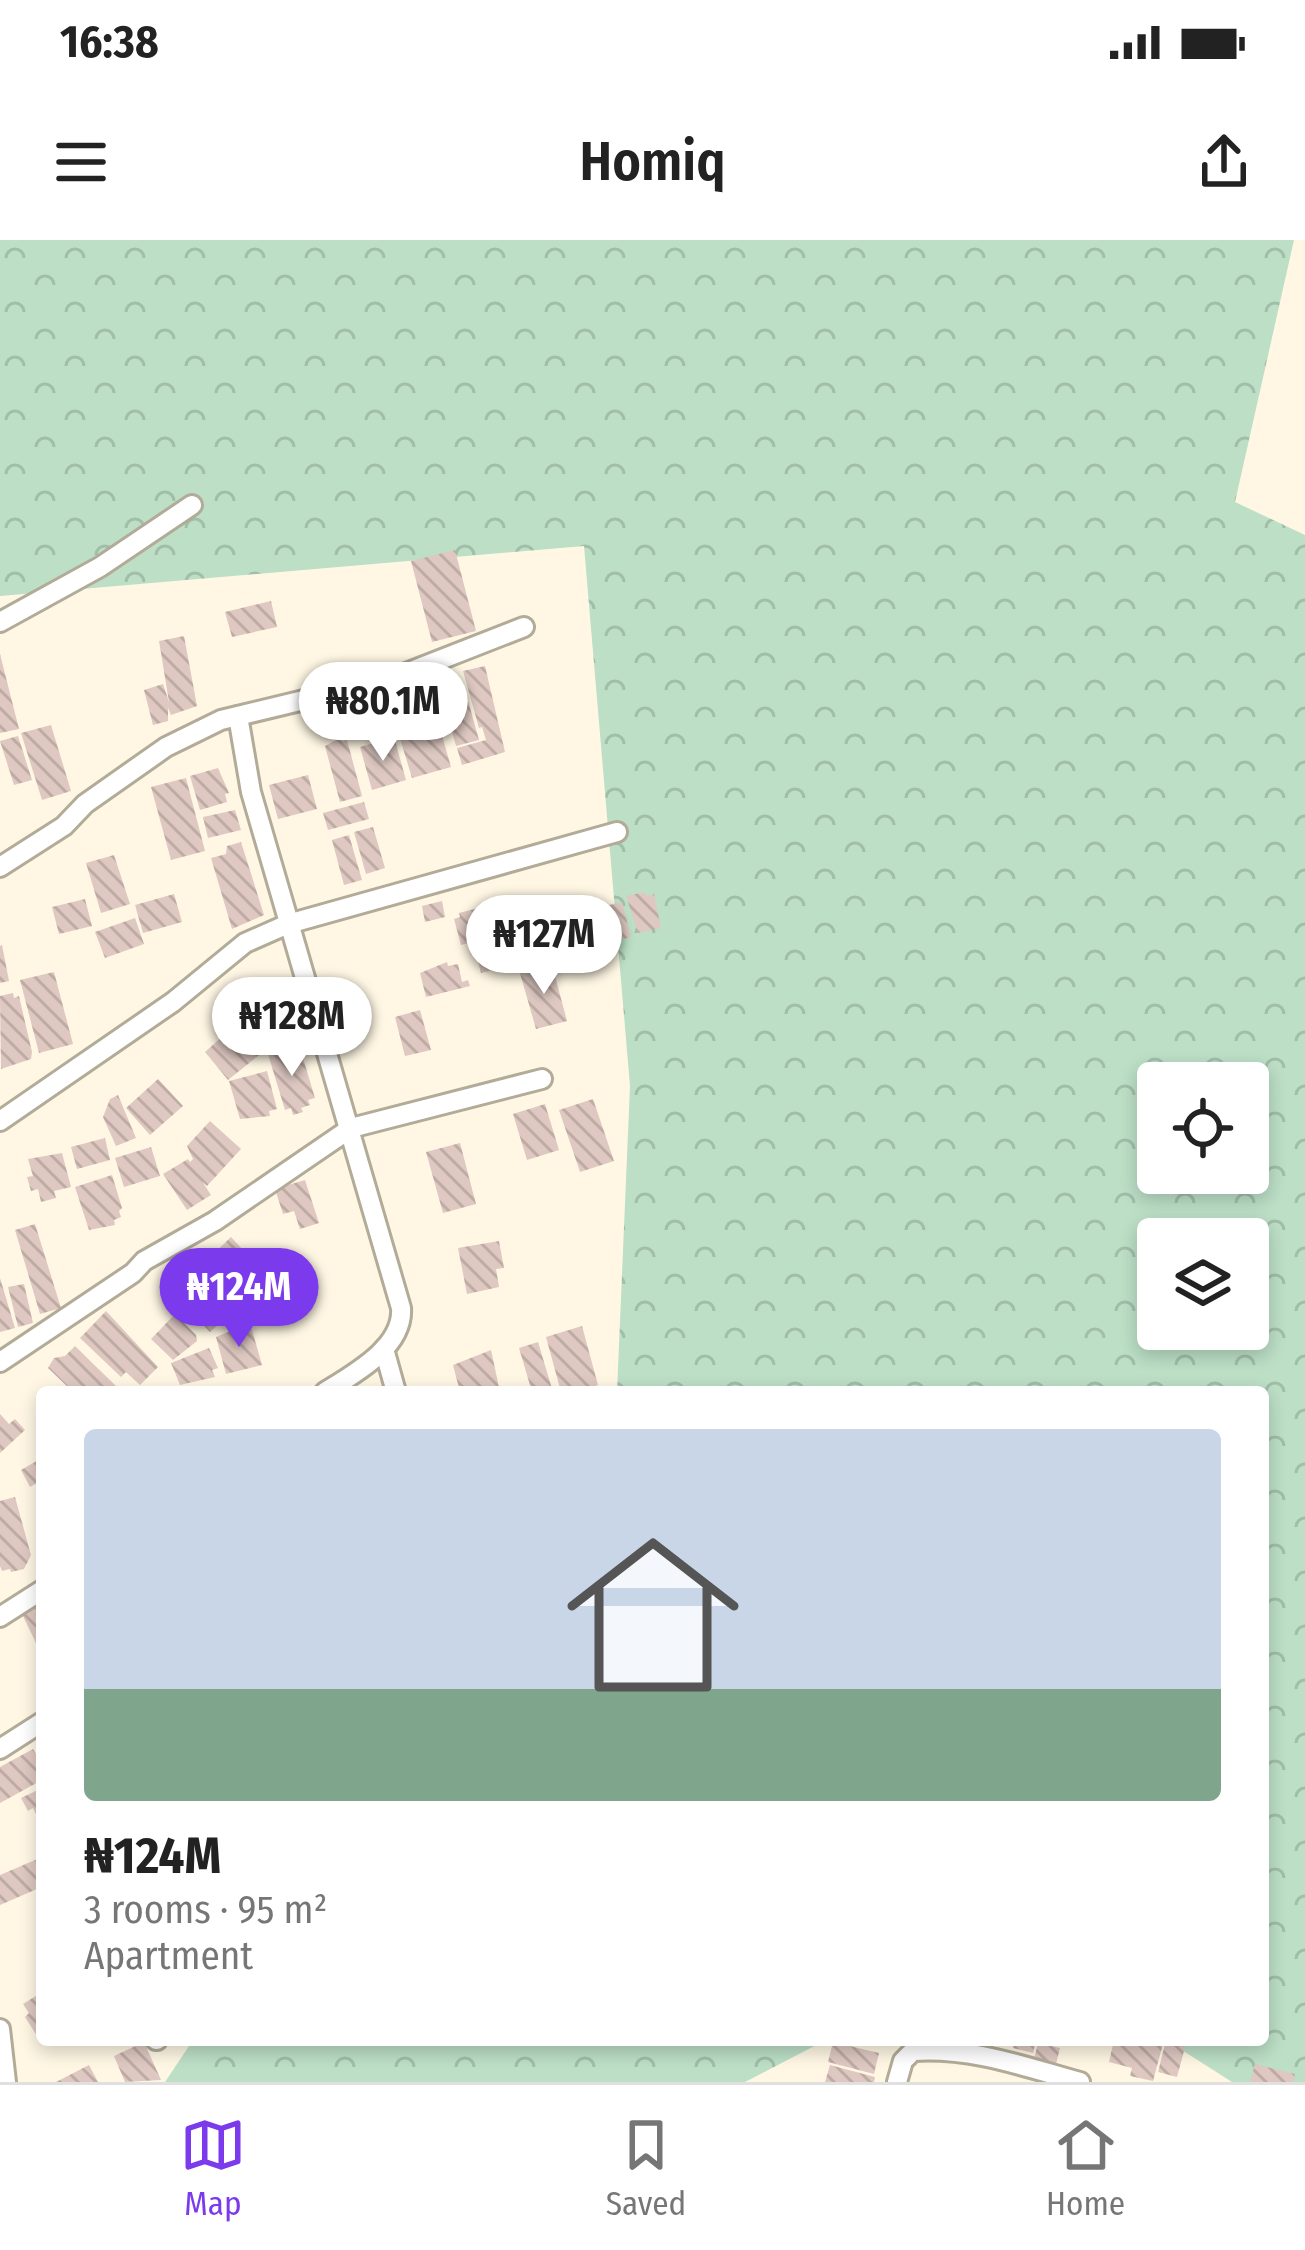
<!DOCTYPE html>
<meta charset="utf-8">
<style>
:root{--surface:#fff;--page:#f2f2f2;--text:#222;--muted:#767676;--line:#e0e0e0;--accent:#7c3aed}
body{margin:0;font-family:"Fira Sans Condensed",sans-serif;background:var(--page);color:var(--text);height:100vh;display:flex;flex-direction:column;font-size:45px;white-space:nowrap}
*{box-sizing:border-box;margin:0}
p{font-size:39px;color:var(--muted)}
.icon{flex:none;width:66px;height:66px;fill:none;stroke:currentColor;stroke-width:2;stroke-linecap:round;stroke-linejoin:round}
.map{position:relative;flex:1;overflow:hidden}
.side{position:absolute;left:36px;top:1146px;width:1233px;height:660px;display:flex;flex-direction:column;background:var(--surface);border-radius:12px;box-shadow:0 6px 18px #0003}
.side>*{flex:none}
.tools{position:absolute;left:1137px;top:822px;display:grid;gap:24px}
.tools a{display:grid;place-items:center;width:132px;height:132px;border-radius:12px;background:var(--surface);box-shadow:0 6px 18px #0003;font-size:60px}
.price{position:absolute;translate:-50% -102px;padding:0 27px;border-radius:42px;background:#fff;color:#222;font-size:39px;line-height:78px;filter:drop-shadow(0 3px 6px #0008)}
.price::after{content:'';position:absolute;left:50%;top:72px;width:36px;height:27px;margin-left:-18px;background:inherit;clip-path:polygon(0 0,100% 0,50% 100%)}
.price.current{background:var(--accent);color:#fff}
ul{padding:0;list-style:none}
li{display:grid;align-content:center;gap:24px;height:636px;padding:0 48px}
li span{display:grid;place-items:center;height:372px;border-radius:12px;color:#555}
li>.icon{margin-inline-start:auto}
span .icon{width:216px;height:216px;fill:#fffc;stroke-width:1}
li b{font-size:51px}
.status{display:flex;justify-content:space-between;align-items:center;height:84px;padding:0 60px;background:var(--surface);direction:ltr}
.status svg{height:33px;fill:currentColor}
header{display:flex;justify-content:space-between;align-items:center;height:156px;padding:0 48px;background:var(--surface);font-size:54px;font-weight:600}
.tab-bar{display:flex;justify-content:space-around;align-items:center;height:168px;border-top:3px solid var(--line);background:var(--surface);font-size:33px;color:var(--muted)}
.tab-bar a{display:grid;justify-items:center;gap:6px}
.tab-bar .current{color:var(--accent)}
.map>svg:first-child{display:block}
.forest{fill:url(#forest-crowns);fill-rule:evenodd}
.building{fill:url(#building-back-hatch)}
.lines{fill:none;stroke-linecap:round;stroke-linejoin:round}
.minor-casing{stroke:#b2ab98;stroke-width:24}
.minor{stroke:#fff;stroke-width:18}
</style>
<div class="status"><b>16:38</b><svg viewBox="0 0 49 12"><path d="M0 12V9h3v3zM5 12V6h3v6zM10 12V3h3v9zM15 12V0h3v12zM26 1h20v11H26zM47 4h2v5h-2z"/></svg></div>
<header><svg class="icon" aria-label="menu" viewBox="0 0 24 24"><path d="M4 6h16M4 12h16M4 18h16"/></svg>Homiq<svg class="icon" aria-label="share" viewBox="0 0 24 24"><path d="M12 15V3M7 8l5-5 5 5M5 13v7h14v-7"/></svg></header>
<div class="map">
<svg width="1305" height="1842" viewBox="0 0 1305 1842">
<defs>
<pattern id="forest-crowns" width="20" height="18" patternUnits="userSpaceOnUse" patternTransform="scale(3)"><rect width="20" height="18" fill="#bcdfc6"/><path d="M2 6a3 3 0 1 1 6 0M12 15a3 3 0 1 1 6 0" fill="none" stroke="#a1bea9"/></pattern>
<pattern id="building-back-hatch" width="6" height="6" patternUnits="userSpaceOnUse" patternTransform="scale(3)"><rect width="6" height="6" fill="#dec8c1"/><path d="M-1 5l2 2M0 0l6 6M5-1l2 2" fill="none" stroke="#bdaba4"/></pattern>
</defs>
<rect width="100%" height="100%" fill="#fff7e4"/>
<g class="forest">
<path d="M 0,0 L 1294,0 L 1235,262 L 1305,295 L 1305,1842 L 1232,1842 L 1166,1800 L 1263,1800 L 1263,1152 L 617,1152 L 630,846 L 584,306 L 0,356 ZM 1158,843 L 1248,843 L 1248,933 L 1158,933 ZM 1158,999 L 1248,999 L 1248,1089 L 1158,1089 Z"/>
<path d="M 193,1800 L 826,1800 L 745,1842 L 165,1842 Z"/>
</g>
<g class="building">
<path d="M 455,310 L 476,391 L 432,402 L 411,321 Z"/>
<path d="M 271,361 L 277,387 L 232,397 L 225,372 Z"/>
<path d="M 184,396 L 197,466 L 171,475 L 168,468 L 168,481 L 153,485 L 144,450 L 163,444 L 169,462 L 159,401 Z"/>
<path d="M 0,414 L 19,489 L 0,493 Z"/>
<path d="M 485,426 L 505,512 L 462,525 L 457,508 L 486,500 L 482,487 L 479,488 L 463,431 Z"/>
<path d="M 463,443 L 479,500 L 456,506 L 440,449 Z"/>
<path d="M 435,471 L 451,527 L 412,538 L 396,485 Z"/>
<path d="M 51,485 L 71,551 L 42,560 L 21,493 Z"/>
<path d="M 18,496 L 32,540 L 14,545 L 0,501 Z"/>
<path d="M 341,497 L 342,501 L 347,500 L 362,556 L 340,562 L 325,506 Z"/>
<path d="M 394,497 L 406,540 L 372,550 L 360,507 Z"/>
<path d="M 218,528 L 229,553 L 225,554 L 227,562 L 200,570 L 190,536 Z"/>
<path d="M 308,535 L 317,569 L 278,579 L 269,545 Z"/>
<path d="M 186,538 L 205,611 L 171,620 L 151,547 Z"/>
<path d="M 364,562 L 369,579 L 328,590 L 323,573 Z"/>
<path d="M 235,570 L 241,590 L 208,598 L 203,577 Z"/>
<path d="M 373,587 L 385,628 L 366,634 L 354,592 Z"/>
<path d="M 349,595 L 362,640 L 344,645 L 332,600 Z"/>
<path d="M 241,602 L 264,675 L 232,689 L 211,618 L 226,614 L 227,606 Z"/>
<path d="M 114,615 L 130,664 L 101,673 L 86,623 Z"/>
<path d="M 645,652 L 646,656 L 654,654 L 661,688 L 638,693 L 626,656 Z"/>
<path d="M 174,654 L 182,682 L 143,693 L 135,665 Z"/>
<path d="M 85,659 L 92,686 L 59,694 L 52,667 Z"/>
<path d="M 442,661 L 445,677 L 425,682 L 422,666 Z"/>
<path d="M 622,662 L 631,697 L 590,708 L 580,672 Z"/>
<path d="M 486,666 L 502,728 L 481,733 L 473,702 L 461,705 L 454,679 L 460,677 L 459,673 Z"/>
<path d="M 135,678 L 144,704 L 105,718 L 95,692 Z"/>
<path d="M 579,682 L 587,707 L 566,713 L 559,688 Z"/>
<path d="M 2,705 L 9,741 L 0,743 L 0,706 Z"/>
<path d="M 447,722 L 448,726 L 458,724 L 462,742 L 468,740 L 470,746 L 426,757 L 420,733 Z"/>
<path d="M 552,725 L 567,781 L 536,789 L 520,733 Z"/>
<path d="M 54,732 L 73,804 L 39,813 L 20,740 Z"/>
<path d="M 13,753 L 14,758 L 19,756 L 32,812 L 31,819 L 1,829 L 0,756 Z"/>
<path d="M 420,770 L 431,810 L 405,816 L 395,777 Z"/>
<path d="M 235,785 L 259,815 L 228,840 L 205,812 Z"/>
<path d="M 299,805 L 315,858 L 308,860 L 310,865 L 301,868 L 303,872 L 293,875 L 291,868 L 285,870 L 268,814 Z"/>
<path d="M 267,831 L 277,869 L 269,871 L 270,876 L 240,879 L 229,841 Z"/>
<path d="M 158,839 L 183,866 L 150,895 L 126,868 Z"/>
<path d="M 118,855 L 136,898 L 116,906 L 103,877 L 110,859 Z"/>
<path d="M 593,859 L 614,921 L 580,932 L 559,870 Z"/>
<path d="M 545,864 L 559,910 L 527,920 L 513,874 Z"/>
<path d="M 210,881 L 241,909 L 207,946 L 202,941 L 211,955 L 187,970 L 163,934 L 188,919 L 190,922 L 193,919 L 187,906 Z"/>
<path d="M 105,898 L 110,920 L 77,929 L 71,907 Z"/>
<path d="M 460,903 L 476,964 L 443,973 L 426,912 Z"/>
<path d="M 151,907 L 160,936 L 124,947 L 115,918 Z"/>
<path d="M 62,913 L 71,947 L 54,951 L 56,958 L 41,962 L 38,949 L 31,951 L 27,937 L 33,936 L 28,919 Z"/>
<path d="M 112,935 L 122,968 L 119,971 L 121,977 L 114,980 L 115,985 L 89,990 L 75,947 Z"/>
<path d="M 305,940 L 319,983 L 300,989 L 294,971 L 283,974 L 275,949 Z"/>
<path d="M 35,984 L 61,1068 L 40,1074 L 15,990 Z"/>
<path d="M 231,997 L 277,1047 L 252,1069 L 207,1020 Z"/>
<path d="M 499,1001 L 504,1028 L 496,1029 L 499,1047 L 467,1054 L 458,1008 Z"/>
<path d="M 193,1026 L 235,1069 L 210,1092 L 169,1049 Z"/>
<path d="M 0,1038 L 15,1088 L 0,1092 Z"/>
<path d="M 24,1044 L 33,1083 L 18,1087 L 8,1047 Z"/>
<path d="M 106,1071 L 158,1127 L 140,1145 L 126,1132 L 121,1137 L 80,1098 Z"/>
<path d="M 175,1074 L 196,1095 L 197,1101 L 173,1120 L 151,1099 Z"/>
<path d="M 250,1083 L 262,1125 L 226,1134 L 216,1097 Z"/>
<path d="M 582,1086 L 598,1145 L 580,1152 L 561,1152 L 546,1097 Z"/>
<path d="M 538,1102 L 553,1152 L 532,1152 L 519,1108 Z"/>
<path d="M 75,1106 L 118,1148 L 115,1152 L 73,1152 L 48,1128 L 54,1118 L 65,1116 Z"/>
<path d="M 209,1108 L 218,1128 L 212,1130 L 215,1137 L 180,1145 L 171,1123 Z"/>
<path d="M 491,1110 L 500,1152 L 460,1152 L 453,1125 Z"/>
<path d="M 0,1174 L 9,1184 L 15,1179 L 25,1190 L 0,1213 Z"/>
<path d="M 42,1218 L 42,1240 L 30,1247 L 21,1230 Z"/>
<path d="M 15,1257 L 31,1315 L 24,1329 L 11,1332 L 10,1329 L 2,1331 L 0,1326 L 0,1261 Z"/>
<path d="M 42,1364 L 42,1400 L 36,1403 L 22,1374 Z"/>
<path d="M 33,1509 L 42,1524 L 42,1540 L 0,1563 L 0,1527 Z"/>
<path d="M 42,1548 L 42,1587 L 33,1568 L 28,1571 L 21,1558 Z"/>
<path d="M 42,1617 L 42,1661 L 37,1649 L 0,1665 L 0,1635 Z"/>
<path d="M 42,1752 L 42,1793 L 37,1796 L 25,1777 L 29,1773 L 23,1764 Z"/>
<path d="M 1015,1800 L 1036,1800 L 1033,1813 L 1013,1808 Z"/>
<path d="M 1114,1800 L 1164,1800 L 1153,1841 L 1130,1836 L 1132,1828 L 1109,1822 Z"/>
<path d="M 1166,1800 L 1187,1800 L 1177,1837 L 1158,1832 Z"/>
<path d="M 144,1802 L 161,1840 L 125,1842 L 114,1816 Z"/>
<path d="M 833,1802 L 879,1813 L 874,1834 L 828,1822 Z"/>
<path d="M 1038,1803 L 1060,1808 L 1055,1828 L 1033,1823 Z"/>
<path d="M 1255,1824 L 1295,1834 L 1293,1842 L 1250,1842 Z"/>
<path d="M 89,1825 L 98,1842 L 56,1842 Z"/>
<path d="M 830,1825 L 875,1837 L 874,1842 L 825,1842 Z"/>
</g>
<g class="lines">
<defs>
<g id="minor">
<path d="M 0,382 L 100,327 L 192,265"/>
<path d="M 238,476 L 251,552 L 401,1068 C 404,1107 354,1134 325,1152"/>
<path d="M 0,627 L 64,586 L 85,564 L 166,507 L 221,480 L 391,439 L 524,387"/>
<path d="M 0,881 L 173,762 L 245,703 L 288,684 L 617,592"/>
<path d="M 384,1109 L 396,1152"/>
<path d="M 0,1122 L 133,1033 L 144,1021 L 215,981 L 351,888 L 542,839"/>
<path d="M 0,1377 L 42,1350"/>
<path d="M 0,1509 L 42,1482"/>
<path d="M 0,1789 L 6,1842"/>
<path d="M 156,1800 L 157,1800"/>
<path d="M 897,1842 L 903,1821 L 913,1811 C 972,1807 1025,1827 1080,1842"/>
</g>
</defs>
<use href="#minor" class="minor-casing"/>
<use href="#minor" class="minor"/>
</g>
</svg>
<div class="tools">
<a><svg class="icon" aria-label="locate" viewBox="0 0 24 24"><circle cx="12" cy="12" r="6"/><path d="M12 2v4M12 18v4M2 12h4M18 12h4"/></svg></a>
<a><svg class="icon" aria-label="layers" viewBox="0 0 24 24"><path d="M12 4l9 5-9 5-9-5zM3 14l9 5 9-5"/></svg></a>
</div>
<b class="price" style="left:383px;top:524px">₦80.1M</b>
<b class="price" style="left:544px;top:757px">₦127M</b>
<b class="price" style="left:292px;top:839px">₦128M</b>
<b class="price current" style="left:239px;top:1110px">₦124M</b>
<section class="side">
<ul>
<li><span style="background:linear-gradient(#c9d6e8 70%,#7fa58c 0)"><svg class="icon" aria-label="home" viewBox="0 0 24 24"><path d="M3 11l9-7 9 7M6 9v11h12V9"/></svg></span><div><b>₦124M</b><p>3 rooms · 95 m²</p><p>Apartment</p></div></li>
</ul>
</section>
</div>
<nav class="tab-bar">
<a class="current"><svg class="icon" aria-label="map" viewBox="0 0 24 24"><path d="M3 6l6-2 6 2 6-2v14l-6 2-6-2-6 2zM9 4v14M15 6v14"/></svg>Map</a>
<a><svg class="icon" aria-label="saved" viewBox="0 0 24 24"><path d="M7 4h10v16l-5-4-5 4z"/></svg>Saved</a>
<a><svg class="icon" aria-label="home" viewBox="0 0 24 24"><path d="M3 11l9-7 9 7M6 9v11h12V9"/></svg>Home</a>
</nav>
